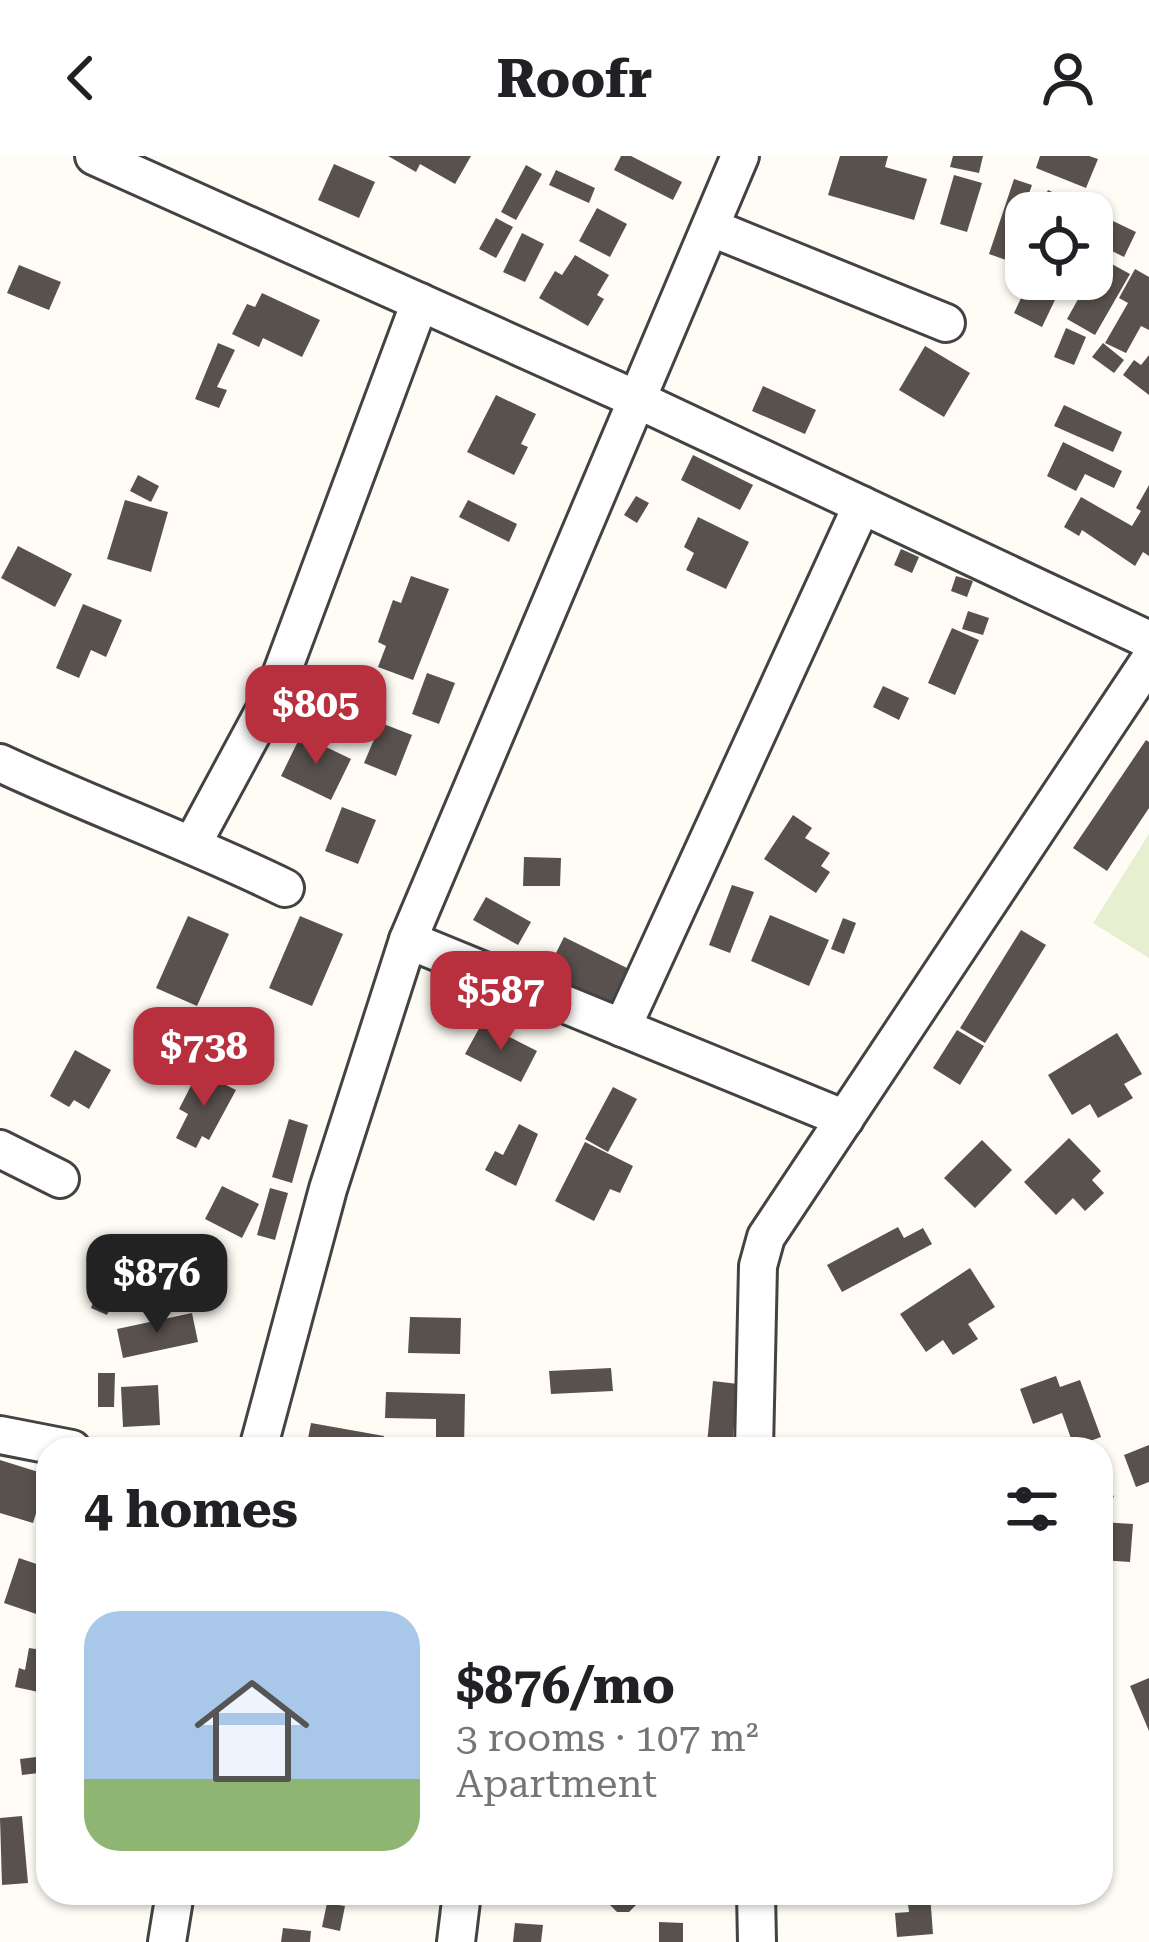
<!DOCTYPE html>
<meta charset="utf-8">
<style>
:root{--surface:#fff;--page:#f6f6f6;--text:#202124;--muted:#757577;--line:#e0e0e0;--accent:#b8303e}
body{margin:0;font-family:"Roboto Serif",serif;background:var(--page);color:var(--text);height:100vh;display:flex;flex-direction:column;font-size:45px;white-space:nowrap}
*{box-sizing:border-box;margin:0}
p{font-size:39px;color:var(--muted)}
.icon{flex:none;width:66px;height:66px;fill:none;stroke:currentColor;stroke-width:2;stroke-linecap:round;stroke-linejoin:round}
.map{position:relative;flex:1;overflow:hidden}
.sheet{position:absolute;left:36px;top:1281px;width:1077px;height:468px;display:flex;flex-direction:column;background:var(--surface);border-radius:36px;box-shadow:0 3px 9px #0004}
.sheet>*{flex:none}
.controls{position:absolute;left:1005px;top:36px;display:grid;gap:24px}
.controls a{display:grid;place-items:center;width:108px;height:108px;border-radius:24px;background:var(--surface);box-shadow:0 3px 9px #0004;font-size:60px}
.price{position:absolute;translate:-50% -102px;padding:0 27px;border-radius:24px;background:var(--accent);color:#fff;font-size:39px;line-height:78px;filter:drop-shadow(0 3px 6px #0008)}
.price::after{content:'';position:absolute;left:50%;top:72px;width:36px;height:27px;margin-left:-18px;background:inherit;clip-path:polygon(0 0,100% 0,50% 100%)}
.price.current{background:#222;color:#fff}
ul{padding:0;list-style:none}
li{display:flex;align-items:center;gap:36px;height:300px;padding:0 48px}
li+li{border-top:3px solid var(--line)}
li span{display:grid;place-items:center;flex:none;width:336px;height:240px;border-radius:36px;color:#555}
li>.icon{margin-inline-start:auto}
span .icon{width:144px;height:144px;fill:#fffc;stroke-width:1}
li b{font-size:51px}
h2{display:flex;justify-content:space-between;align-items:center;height:144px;padding:0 48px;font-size:51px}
header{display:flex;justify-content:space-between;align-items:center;height:156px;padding:0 48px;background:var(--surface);font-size:54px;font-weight:700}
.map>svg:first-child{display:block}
.pitch{fill:#e6efd0}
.building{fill:#58514d}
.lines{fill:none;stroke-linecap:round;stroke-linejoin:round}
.street-casing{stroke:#434343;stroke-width:42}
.street{stroke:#fff;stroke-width:36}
</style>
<header><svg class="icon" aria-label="back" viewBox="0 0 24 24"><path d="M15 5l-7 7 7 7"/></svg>Roofr<svg class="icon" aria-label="person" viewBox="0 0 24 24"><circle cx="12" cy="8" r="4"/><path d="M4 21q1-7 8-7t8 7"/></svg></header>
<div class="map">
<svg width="1149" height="1786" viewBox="0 0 1149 1786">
<rect width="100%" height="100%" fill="#fefcf5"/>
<path class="pitch" d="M 1149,678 L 1149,802 L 1093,767 Z"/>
<g class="building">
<path d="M 388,0 L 471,0 L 455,28 L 420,8 L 416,16 Z"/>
<path d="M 621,0 L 631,0 L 682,26 L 673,44 L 614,14 Z"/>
<path d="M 840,0 L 888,0 L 885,11 L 927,23 L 914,64 L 828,39 Z"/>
<path d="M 953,0 L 983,0 L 979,17 L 950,11 Z"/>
<path d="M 1040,0 L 1089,0 L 1098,3 L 1086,32 L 1036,12 Z"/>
<path d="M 334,8 L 375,26 L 359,62 L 318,44 Z"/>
<path d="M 526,9 L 542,18 L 516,64 L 501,56 Z"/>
<path d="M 556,14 L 595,32 L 589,47 L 549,29 Z"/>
<path d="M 954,19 L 982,27 L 967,76 L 940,68 Z"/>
<path d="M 1014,23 L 1032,29 L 1006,104 L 989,98 Z"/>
<path d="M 1048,34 L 1136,76 L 1124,101 L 1092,85 L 1092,57 L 1037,57 Z"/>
<path d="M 597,52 L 627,68 L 610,101 L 579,85 Z"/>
<path d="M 496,62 L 513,71 L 496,102 L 479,93 Z"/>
<path d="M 522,77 L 544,88 L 525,126 L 503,116 Z"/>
<path d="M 575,99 L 609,119 L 597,139 L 604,143 L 588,170 L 539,142 L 555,115 L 562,119 Z"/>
<path d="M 1101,102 L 1130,118 L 1095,179 L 1067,163 Z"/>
<path d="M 19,109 L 61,126 L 49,154 L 7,137 Z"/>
<path d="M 1135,113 L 1149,121 L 1149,174 L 1141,170 L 1126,197 L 1105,187 L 1128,147 L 1119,142 Z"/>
<path d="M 1030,123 L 1065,123 L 1042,171 L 1014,157 Z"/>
<path d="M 262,137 L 320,164 L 302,201 L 263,182 L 259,191 L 232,178 L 247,148 L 255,151 Z"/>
<path d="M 1066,172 L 1086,181 L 1074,209 L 1054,201 Z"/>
<path d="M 218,187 L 235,194 L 217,231 L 227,234 L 219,252 L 195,243 Z"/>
<path d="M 1103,187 L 1124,204 L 1114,217 L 1092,201 Z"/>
<path d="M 925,190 L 970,217 L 944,261 L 899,234 Z"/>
<path d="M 1149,199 L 1149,239 L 1123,219 L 1134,204 L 1141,209 Z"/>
<path d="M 763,230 L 816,254 L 805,278 L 752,255 Z"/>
<path d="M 496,239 L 536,258 L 521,288 L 528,291 L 514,319 L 467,296 Z"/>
<path d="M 1064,249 L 1122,276 L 1113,296 L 1054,270 Z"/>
<path d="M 1063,286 L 1122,315 L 1114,332 L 1085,318 L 1076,335 L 1047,320 Z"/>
<path d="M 693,299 L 753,329 L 740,354 L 681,324 Z"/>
<path d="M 138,319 L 159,330 L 151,346 L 130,335 Z"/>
<path d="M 1149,329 L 1149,400 L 1143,396 L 1135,410 L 1082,374 L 1079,380 L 1064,371 L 1081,341 L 1132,370 L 1141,355 L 1136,352 Z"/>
<path d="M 636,340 L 649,347 L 637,367 L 624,359 Z"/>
<path d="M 125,344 L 168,356 L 151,416 L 107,403 Z"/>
<path d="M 468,344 L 517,368 L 509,386 L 459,361 Z"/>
<path d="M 698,361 L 749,386 L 726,433 L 686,414 L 694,397 L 684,391 Z"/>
<path d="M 18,390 L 72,418 L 55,451 L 1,422 Z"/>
<path d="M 901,393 L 919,401 L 912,417 L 894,409 Z"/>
<path d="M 411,420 L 449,433 L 413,524 L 378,511 L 386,490 L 378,486 L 393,444 L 401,447 Z"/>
<path d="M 956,420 L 973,425 L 967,441 L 951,435 Z"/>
<path d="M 83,448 L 122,464 L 106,501 L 91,494 L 79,522 L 56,512 Z"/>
<path d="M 968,455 L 989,462 L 983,479 L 962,473 Z"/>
<path d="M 952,472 L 979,484 L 955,539 L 928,527 Z"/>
<path d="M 427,517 L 455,527 L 439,568 L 412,558 Z"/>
<path d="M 883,530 L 909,542 L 899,564 L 873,551 Z"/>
<path d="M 381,567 L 412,579 L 396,620 L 364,607 Z"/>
<path d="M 301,579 L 351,603 L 331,644 L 281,620 Z"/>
<path d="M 1146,584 L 1149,586 L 1149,652 L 1107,715 L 1073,692 Z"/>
<path d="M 342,651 L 376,664 L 358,708 L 325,695 Z"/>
<path d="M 793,659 L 812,672 L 805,682 L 830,697 L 821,710 L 830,716 L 816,737 L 764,703 Z"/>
<path d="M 524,701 L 561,702 L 560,730 L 523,730 Z"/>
<path d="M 732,729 L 754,736 L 730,797 L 709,789 Z"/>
<path d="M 486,741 L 531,766 L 518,789 L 473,764 Z"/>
<path d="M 770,759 L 829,784 L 809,830 L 751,805 Z"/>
<path d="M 188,760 L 229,778 L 197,850 L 156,832 Z"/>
<path d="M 300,760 L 343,778 L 312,850 L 269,832 Z"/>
<path d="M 843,762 L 856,767 L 844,798 L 831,793 Z"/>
<path d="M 1021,774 L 1046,789 L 985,887 L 960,872 Z"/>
<path d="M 564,781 L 629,813 L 611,849 L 546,817 Z"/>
<path d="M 482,867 L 537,895 L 521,926 L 465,898 Z"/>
<path d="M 957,874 L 984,890 L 960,929 L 933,912 Z"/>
<path d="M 1117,877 L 1142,918 L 1124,928 L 1133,942 L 1098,962 L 1090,948 L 1072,959 L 1048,919 Z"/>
<path d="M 75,894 L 111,914 L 89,953 L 74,944 L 69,951 L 50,940 Z"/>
<path d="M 196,920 L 205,925 L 208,920 L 236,934 L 209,984 L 202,980 L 196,992 L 176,982 L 188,958 L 179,953 Z"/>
<path d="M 613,931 L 637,943 L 608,996 L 585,983 Z"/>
<path d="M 289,963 L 308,969 L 292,1027 L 272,1021 Z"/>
<path d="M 519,968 L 538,978 L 516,1030 L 485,1014 L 495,995 L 503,999 Z"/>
<path d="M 1069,982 L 1101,1015 L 1092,1024 L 1104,1037 L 1085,1055 L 1073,1042 L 1056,1059 L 1024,1026 Z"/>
<path d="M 982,984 L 1012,1014 L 975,1052 L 944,1022 Z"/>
<path d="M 585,986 L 633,1010 L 620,1037 L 610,1033 L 594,1065 L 555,1045 Z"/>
<path d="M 222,1030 L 259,1048 L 242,1082 L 205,1063 Z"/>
<path d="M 270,1032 L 288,1037 L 275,1084 L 257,1079 Z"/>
<path d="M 898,1071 L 904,1082 L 923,1072 L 932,1088 L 842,1136 L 827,1109 Z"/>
<path d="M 970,1112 L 995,1151 L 968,1168 L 978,1183 L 953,1199 L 943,1184 L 926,1196 L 900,1158 Z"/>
<path d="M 97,1136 L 114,1143 L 107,1159 L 91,1152 Z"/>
<path d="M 192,1157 L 198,1186 L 123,1202 L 117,1173 Z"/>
<path d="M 410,1161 L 461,1162 L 460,1198 L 408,1197 Z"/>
<path d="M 611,1212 L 613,1235 L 551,1238 L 549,1215 Z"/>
<path d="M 98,1217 L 115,1217 L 114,1251 L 98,1251 Z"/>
<path d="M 1056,1220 L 1060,1231 L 1080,1224 L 1101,1281 L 1074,1291 L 1062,1257 L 1033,1268 L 1020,1233 Z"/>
<path d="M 713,1225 L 738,1228 L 732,1290 L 707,1288 Z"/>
<path d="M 158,1229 L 160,1269 L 123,1271 L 121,1231 Z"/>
<path d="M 386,1236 L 465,1238 L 464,1293 L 436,1293 L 436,1263 L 385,1262 Z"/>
<path d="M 311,1267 L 384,1280 L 381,1293 L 306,1293 Z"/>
<path d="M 1149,1289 L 1149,1326 L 1136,1331 L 1124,1299 Z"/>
<path d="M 0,1304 L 48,1319 L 48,1357 L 37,1354 L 33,1367 L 0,1357 Z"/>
<path d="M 1101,1333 L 1114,1340 L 1101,1366 L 1133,1368 L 1130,1406 L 1101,1404 Z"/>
<path d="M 19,1402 L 48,1412 L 48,1462 L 4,1447 Z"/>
<path d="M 29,1492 L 48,1495 L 48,1538 L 15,1531 L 19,1512 L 25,1514 Z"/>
<path d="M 1149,1522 L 1149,1575 L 1130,1530 Z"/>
<path d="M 45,1600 L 47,1616 L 22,1619 L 20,1603 Z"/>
<path d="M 22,1660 L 28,1727 L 2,1729 L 0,1662 Z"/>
<path d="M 608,1737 L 639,1737 L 638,1747 L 629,1756 L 617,1756 L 608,1747 Z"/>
<path d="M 930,1738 L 933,1778 L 897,1781 L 895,1757 L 909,1756 L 907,1740 Z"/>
<path d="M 327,1747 L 345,1750 L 340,1775 L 322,1771 Z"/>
<path d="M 659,1766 L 683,1767 L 683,1786 L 659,1786 Z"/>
<path d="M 515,1767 L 543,1769 L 541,1786 L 513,1786 Z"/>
<path d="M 283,1772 L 311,1775 L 310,1786 L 281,1786 Z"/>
</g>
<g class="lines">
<defs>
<g id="street">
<path d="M 94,0 L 638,244 L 1149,484"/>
<path d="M 712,72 L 946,167"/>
<path d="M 0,607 C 94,651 191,686 285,732"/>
<path d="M 193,687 L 275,535 L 420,146"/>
<path d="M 408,784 L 845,963"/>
<path d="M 622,872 L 862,349"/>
<path d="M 0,993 L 60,1023"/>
<path d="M 0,1279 L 72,1293"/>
<path d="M 258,1293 L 328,1033 L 408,784 L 740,0"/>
<path d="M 754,1293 L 758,1110 L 766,1081 L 1149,505"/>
<path d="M 756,1737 L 757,1786"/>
<path d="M 167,1786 L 175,1737"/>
<path d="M 456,1786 L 462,1737"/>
</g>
</defs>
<use href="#street" class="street-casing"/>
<use href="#street" class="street"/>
</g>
</svg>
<div class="controls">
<a><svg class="icon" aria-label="locate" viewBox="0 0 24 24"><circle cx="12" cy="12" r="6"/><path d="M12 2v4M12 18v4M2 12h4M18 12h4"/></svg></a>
</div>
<b class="price" style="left:316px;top:611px">$805</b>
<b class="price" style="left:501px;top:897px">$587</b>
<b class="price" style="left:204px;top:953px">$738</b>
<b class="price current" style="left:157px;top:1180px">$876</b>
<section class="sheet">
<h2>4 homes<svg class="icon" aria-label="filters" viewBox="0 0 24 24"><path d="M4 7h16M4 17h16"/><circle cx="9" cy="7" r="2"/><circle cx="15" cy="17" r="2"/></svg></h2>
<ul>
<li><span style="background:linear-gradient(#a9c7e8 70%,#8fb573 0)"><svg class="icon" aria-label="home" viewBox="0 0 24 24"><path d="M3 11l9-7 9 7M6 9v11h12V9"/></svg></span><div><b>$876/mo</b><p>3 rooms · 107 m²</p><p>Apartment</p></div></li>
</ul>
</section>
</div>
